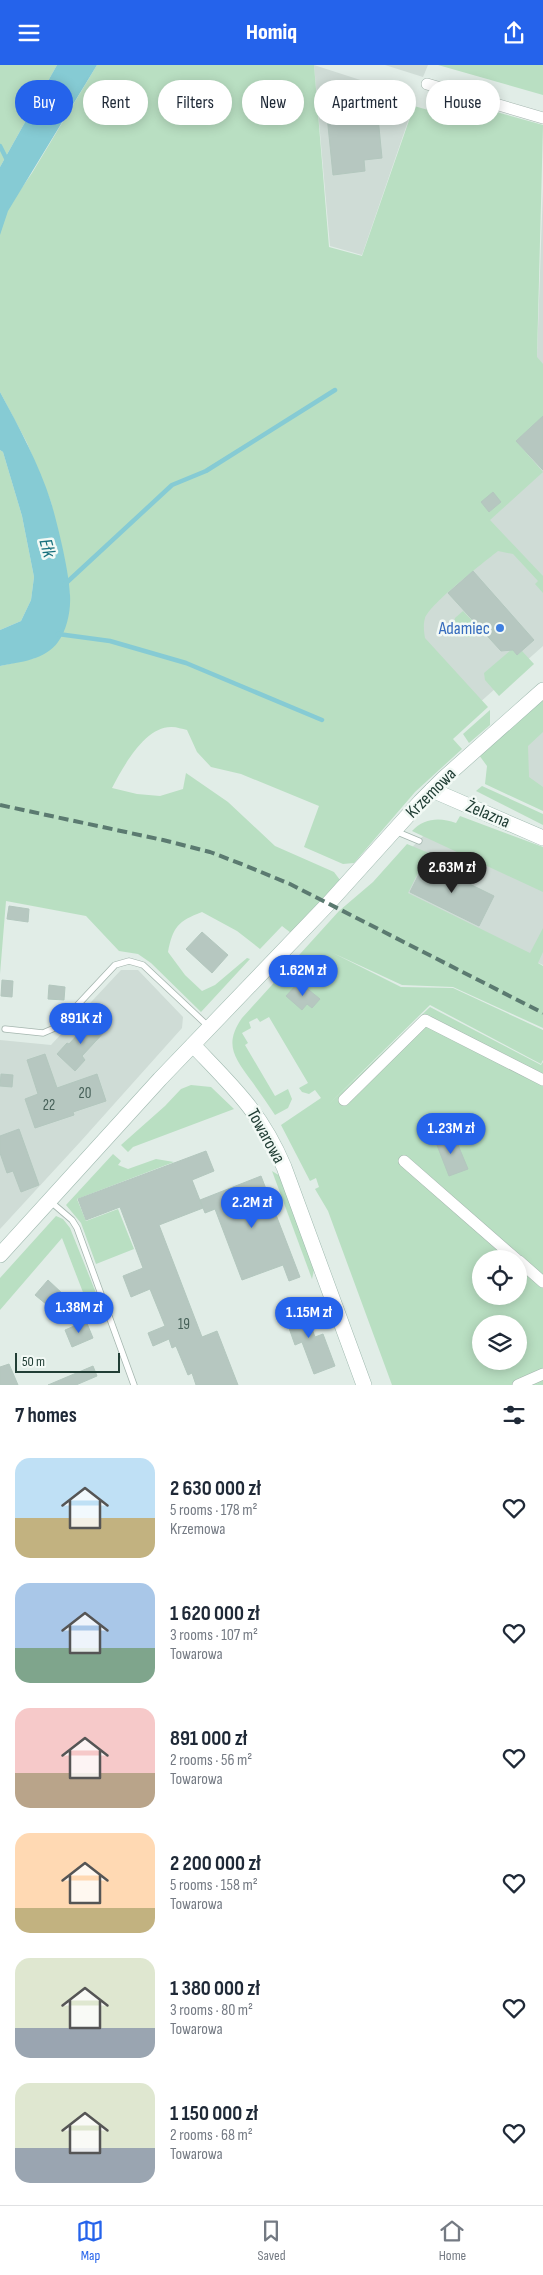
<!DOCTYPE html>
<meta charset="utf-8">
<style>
:root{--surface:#fff;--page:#f2f2f3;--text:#1f2937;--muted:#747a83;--line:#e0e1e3;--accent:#2563eb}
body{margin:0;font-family:"Sofia Sans Condensed",sans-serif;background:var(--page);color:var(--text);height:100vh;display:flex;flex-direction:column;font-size:19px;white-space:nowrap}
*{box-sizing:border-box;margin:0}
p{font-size:16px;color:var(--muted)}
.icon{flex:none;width:28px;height:28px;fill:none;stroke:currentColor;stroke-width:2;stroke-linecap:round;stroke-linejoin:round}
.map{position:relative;height:1320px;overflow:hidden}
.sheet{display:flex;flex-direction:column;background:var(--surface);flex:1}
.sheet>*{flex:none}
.guide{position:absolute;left:15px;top:15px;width:514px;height:45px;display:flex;gap:10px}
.fabs{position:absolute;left:472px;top:1185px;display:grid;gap:10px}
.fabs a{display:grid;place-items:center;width:55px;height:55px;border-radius:50%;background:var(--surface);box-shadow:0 2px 12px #0003;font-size:25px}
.scale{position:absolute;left:15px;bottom:12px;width:105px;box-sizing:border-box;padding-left:5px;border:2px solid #213e35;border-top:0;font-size:14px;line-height:18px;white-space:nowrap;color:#213e35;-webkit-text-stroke:4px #f2f9f5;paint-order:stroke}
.price{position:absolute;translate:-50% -42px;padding:0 11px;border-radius:18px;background:var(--accent);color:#fff;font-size:16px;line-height:32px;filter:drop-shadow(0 1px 2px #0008)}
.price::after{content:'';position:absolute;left:50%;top:30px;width:15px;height:11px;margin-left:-8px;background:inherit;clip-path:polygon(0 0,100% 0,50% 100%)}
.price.active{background:#222;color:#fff}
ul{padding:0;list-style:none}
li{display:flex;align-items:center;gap:15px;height:125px;padding:0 15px}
li span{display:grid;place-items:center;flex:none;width:140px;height:100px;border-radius:15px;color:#555}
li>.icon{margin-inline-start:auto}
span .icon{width:60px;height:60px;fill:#fffc;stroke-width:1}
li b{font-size:21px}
h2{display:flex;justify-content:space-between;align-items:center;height:60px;padding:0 15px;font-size:21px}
.pill{padding:0 18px;border-radius:22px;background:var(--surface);box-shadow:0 2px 12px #0003;font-size:18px;line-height:45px}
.pill.active{background:var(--accent);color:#fff}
header{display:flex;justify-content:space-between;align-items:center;height:65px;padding:0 15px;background:var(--accent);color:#fff;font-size:22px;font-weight:800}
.menu{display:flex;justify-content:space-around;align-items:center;height:70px;border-top:1px solid var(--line);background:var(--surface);font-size:14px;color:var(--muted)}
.menu a{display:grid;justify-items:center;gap:2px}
.menu .active{color:var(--accent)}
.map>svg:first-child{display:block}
.built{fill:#cfdcd6}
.green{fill:#b9dfc2;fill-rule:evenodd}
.water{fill:#86cbd4}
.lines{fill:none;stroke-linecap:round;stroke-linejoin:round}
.stream{stroke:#86cbd4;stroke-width:4.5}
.building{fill:#b6c7c0;stroke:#b3c7be}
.lane-casing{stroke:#a4b5ae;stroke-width:7}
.street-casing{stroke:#a4b5ae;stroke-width:12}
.secondary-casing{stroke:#9fb9af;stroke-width:16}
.lane{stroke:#fff;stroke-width:5.5}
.street{stroke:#fff;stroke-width:11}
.secondary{stroke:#fff;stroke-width:15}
.rail{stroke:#5b7a70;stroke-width:4;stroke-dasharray:10 5;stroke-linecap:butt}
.shop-dot{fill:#3f7fe0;stroke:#f2f9f5;stroke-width:2}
.labels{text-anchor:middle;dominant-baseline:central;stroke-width:5;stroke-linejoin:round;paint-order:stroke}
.number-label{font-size:15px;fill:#466058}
.shop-label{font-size:18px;fill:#366cbe;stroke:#f2f9f5;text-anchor:end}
.street-label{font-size:18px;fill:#213e35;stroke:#f2f9f5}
.water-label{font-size:19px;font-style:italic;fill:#18707d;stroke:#f2f9f5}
</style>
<header><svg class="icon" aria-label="menu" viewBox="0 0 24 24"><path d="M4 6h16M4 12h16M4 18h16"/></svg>Homiq<svg class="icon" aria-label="share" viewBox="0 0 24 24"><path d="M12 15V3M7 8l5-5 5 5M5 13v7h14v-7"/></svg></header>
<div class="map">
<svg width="543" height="1320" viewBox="0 0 543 1320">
<rect width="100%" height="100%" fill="#e1ede7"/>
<g class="built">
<path d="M 314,0 L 416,33 L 362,190 L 330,181 Z"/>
<path d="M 385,0 L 428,0 L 423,12 Z"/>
<path d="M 543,123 L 543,581 L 432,680 L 365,624 L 428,390 L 537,292 Z"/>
<path d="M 543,664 L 543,723 L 527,712 L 525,679 Z"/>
<path d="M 425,769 L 543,807 L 543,900 L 374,821 Z"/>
<path d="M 121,905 L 138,905 L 183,952 L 182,963 L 81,1076 L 0,1164 L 0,975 L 51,980 Z"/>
</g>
<g class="green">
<path d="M 0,0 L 57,0 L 0,102 Z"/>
<path d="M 97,0 L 314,0 L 329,182 L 362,191 L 414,41 L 460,54 C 463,45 465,40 475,41 L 543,60 L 537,292 L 543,299 L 543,351 L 516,376 L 543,407 L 490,455 L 543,511 L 543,528 L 535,519 L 538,516 L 513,489 L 498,486 C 483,498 431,538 425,553 C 423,560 424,566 425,573 L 488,642 L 453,674 L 462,684 L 415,727 L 354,798 L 343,799 L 304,782 L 319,741 L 241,709 L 211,702 L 197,687 L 187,665 C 182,664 177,662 172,662 C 145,661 123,702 112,723 L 137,729 L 160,731 L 183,724 L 186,708 L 228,737 L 275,781 L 334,807 L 340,815 L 291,868 L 282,861 L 260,884 L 237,866 L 202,847 C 178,856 173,862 168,887 L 185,910 L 202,926 L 215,920 L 247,893 L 250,894 L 201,947 L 151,898 L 138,889 L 119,886 L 86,851 L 6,836 L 0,909 L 0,601 L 35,593 L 70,531 L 51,437 L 27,378 L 0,327 L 0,166 L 5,147 L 32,108 Z"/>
<path d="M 438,0 L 543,0 L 543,30 Z"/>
<path d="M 0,385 L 3,387 L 22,451 L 34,512 L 31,535 L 21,556 L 0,565 Z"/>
<path d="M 463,546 L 480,564 L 472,572 L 465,572 L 454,559 L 455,553 Z"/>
<path d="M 512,584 L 517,590 L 522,586 L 534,599 L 499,631 L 485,615 L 484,608 Z"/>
<path d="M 543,633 L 543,667 L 528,681 L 529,712 L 543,722 L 543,746 L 485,719 L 487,701 L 479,690 Z"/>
<path d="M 490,645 L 490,660 L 469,678 L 463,669 Z"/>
<path d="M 482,721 L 543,749 L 543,760 L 476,726 Z"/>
<path d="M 460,751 L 543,782 L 543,827 L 412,766 C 424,753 440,752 456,758 Z"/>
<path d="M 407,779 L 441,793 L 437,802 L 424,796 L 408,828 L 530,888 L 543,863 L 543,887 L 538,898 L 543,901 L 543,963 L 453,922 L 402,920 L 333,888 L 401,922 L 453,923 L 543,965 L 543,995 L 541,999 L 430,940 L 328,1040 L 430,942 L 541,1000 L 543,997 L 543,1320 L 392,1320 L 328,1146 L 315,1124 L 319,1122 L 316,1113 L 310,1116 L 281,1060 L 321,1033 L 315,1025 L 309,1029 L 302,1027 L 299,1023 L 308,1018 L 269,952 L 260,957 L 257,953 L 249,957 L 251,963 L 242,968 L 248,978 L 245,980 L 275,1031 L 288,1024 L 292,1034 L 288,1043 L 275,1050 C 267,1038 259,1026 250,1014 C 234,992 224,979 242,953 L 339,846 L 373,817 ZM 481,1194 L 519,1194 L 519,1231 L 481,1231 ZM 481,1259 L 519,1259 L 519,1296 L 481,1296 Z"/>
<path d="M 191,1020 L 211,1022 L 234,1044 L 133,1082 L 128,1087 L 121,1080 L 165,1041 L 181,1024 Z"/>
<path d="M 113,1089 L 121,1096 L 118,1100 L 128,1104 L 156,1094 L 174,1097 L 77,1134 L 86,1156 L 118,1144 L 134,1184 L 96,1199 L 81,1158 L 66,1140 Z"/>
<path d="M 272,1106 L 280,1111 L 314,1205 L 312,1214 Z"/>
<path d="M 56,1151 L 63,1154 L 70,1163 L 102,1243 L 91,1248 L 62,1173 L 0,1245 L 0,1213 Z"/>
</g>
<g class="water">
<path d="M 57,0 L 97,0 L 8,146 L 0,170 L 0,102 Z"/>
<path d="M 0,327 C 19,362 39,399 51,437 C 58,461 69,506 70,530 C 71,545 67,565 58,577 C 45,595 20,597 0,601 L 0,565 L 21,556 L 31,535 L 34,512 L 22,451 L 3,387 L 0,385 Z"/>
</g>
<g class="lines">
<g class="stream">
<path d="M 0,81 L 7,95"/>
<path d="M 64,520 L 172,420 L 206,406 L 335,325"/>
<path d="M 58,569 L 110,576 L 186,598 L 322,655"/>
</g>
</g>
<g class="building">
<path d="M 360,28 L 362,43 L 377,42 L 382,93 L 364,95 L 365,106 L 333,110 L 325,31 Z"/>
<path d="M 543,351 L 543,405 L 516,376 Z"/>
<path d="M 493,427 L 501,437 L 489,447 L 481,437 Z"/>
<path d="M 473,506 L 534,575 L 517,590 L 513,585 L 501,586 L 448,528 Z"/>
<path d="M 425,797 L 494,831 L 479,861 L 410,827 Z"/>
<path d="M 9,841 L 29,844 L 28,857 L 7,854 Z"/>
<path d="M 202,867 L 228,890 L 212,908 L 186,884 Z"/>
<path d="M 2,915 L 13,916 L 12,932 L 1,931 Z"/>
<path d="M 298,918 L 303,922 L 304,921 L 320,934 L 312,943 L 307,939 L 302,945 L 286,931 Z"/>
<path d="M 49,920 L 65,922 L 64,935 L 48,934 Z"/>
<path d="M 93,953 L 106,965 L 82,991 L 85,995 L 75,1006 L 57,989 L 67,978 L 69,979 Z"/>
<path d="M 45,989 L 57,1023 L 97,1009 L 106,1036 L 73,1047 L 74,1050 L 35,1063 L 25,1034 L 38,1029 L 27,995 Z"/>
<path d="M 1,1009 L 13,1010 L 12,1022 L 0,1021 Z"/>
<path d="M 19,1064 L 39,1120 L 21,1127 L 13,1106 L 7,1108 L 0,1088 L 0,1071 Z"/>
<path d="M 453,1068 L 468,1104 L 449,1111 L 435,1075 Z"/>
<path d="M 206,1086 L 214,1106 L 192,1115 L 203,1143 L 159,1160 L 202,1272 L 217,1266 L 238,1320 L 196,1320 L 192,1308 L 188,1310 L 176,1281 L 172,1283 L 169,1274 L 153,1281 L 148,1268 L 165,1261 L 150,1224 L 131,1232 L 123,1211 L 143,1203 L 120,1142 L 86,1155 L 78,1134 Z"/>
<path d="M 261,1111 L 300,1212 L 289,1216 L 283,1200 L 242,1215 L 215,1144 L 205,1148 L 200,1135 Z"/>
<path d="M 48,1215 L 64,1230 L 52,1244 L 35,1230 Z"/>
<path d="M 303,1239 L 315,1272 L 323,1269 L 335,1301 L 314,1309 L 302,1277 L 295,1280 L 283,1246 Z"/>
<path d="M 86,1256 L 93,1273 L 72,1282 L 65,1265 Z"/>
<path d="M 9,1299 L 18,1320 L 0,1320 L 0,1302 Z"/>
<path d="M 93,1301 L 97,1311 L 76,1320 L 48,1320 Z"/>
</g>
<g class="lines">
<defs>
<g id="lane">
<path d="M 395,766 L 419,776"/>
<path d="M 5,964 L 43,968 L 57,962 L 115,900 L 129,896 L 143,900 L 209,962"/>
<path d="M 51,1137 L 72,1155 L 77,1163 L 134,1320"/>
</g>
<g id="street">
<path d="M 427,19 L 543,53"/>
<path d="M 344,1035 L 425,955 L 543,1015"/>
<path d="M 404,1096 L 516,1194"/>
<path d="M 519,1196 L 543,1217"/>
<path d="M 518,1320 L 543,1309"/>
</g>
<g id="secondary">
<path d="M 432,725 L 543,773"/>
<path d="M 193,980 C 233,1022 261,1047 284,1102 L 364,1320"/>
<path d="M 0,1190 L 160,1014 L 328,839 L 420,737 L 444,713 L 543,625"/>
</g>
</defs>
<use href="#lane" class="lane-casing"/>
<use href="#street" class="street-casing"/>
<use href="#secondary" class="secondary-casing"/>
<use href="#lane" class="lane"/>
<use href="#street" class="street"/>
<use href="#secondary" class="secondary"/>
<path class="rail" d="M 0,740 L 163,775 L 210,787 L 244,800 L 290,819 L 543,948"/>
</g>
<circle class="shop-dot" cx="500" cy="563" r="5"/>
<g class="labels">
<g class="number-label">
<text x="85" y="1028">20</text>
<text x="49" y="1040">22</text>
<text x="184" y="1259">19</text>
</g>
<g class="shop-label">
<text x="490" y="563">Adamiec</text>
</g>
<g class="street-label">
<text transform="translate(431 728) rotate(-45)">Krzemowa</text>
<text transform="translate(488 749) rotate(23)">Żelazna</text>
<text transform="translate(266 1071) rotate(61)">Towarowa</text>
</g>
<g class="water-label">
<text transform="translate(47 483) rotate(75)">Ełk</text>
</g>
</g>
</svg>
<div class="fabs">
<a><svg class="icon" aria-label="locate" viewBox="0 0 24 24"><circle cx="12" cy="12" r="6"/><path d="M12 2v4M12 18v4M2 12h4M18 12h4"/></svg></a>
<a><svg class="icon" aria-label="layers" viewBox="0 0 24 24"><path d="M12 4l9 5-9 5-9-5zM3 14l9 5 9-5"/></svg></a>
</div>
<div class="scale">50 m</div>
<b class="price active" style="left:452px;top:829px">2.63M zł</b>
<b class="price" style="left:303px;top:932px">1.62M zł</b>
<b class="price" style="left:81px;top:980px">891K zł</b>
<b class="price" style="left:451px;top:1090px">1.23M zł</b>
<b class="price" style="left:252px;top:1164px">2.2M zł</b>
<b class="price" style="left:79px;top:1269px">1.38M zł</b>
<b class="price" style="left:309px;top:1274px">1.15M zł</b>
<div class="guide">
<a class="pill active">Buy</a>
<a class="pill">Rent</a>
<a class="pill">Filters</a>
<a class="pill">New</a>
<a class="pill">Apartment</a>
<a class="pill">House</a>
</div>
</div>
<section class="sheet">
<h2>7 homes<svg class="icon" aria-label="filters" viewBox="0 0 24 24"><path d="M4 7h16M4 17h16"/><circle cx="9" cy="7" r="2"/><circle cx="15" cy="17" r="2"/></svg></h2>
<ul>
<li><span style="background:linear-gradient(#bfe0f5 60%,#c2b280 0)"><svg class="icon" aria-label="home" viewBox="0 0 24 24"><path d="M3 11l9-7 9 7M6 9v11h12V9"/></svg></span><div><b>2 630 000 zł</b><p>5 rooms · 178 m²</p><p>Krzemowa</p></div><svg class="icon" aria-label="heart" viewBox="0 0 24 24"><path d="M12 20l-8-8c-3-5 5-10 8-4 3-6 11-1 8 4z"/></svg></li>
<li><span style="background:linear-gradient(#a9c7e8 65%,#7fa58c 0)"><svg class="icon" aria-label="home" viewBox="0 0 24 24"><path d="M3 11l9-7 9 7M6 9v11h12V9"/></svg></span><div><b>1 620 000 zł</b><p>3 rooms · 107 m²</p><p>Towarowa</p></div><svg class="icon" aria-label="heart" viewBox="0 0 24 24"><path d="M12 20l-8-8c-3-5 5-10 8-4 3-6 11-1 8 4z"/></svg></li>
<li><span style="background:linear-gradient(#f6c9c9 65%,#b9a48a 0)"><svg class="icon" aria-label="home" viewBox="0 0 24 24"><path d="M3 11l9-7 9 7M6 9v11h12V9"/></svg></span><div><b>891 000 zł</b><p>2 rooms · 56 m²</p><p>Towarowa</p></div><svg class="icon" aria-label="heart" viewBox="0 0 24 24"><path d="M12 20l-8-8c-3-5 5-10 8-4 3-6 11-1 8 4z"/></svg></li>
<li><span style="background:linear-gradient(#ffd9b3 75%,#c2b280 0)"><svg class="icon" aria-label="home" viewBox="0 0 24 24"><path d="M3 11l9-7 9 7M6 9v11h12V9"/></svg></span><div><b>2 200 000 zł</b><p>5 rooms · 158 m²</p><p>Towarowa</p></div><svg class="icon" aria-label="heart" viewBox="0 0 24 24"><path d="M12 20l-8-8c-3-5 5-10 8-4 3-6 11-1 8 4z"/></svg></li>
<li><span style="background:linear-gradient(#dfe7d0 70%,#9aa5b1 0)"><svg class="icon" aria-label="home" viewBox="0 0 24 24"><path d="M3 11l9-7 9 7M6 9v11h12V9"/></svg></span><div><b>1 380 000 zł</b><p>3 rooms · 80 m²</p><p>Towarowa</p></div><svg class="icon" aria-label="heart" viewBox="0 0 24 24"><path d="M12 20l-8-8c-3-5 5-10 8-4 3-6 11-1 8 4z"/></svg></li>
<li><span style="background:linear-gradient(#dfe7d0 65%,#9aa5b1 0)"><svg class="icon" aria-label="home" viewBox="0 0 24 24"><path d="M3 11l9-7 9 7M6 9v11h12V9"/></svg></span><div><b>1 150 000 zł</b><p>2 rooms · 68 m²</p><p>Towarowa</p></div><svg class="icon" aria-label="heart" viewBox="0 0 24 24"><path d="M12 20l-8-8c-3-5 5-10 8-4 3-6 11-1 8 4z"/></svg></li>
</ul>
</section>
<nav class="menu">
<a class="active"><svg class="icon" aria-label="map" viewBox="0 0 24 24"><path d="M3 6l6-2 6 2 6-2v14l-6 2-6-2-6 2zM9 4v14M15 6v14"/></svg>Map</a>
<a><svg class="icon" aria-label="saved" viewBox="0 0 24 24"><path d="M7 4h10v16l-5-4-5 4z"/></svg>Saved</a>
<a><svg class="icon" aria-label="home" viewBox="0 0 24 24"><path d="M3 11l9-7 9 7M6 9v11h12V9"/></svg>Home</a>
</nav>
